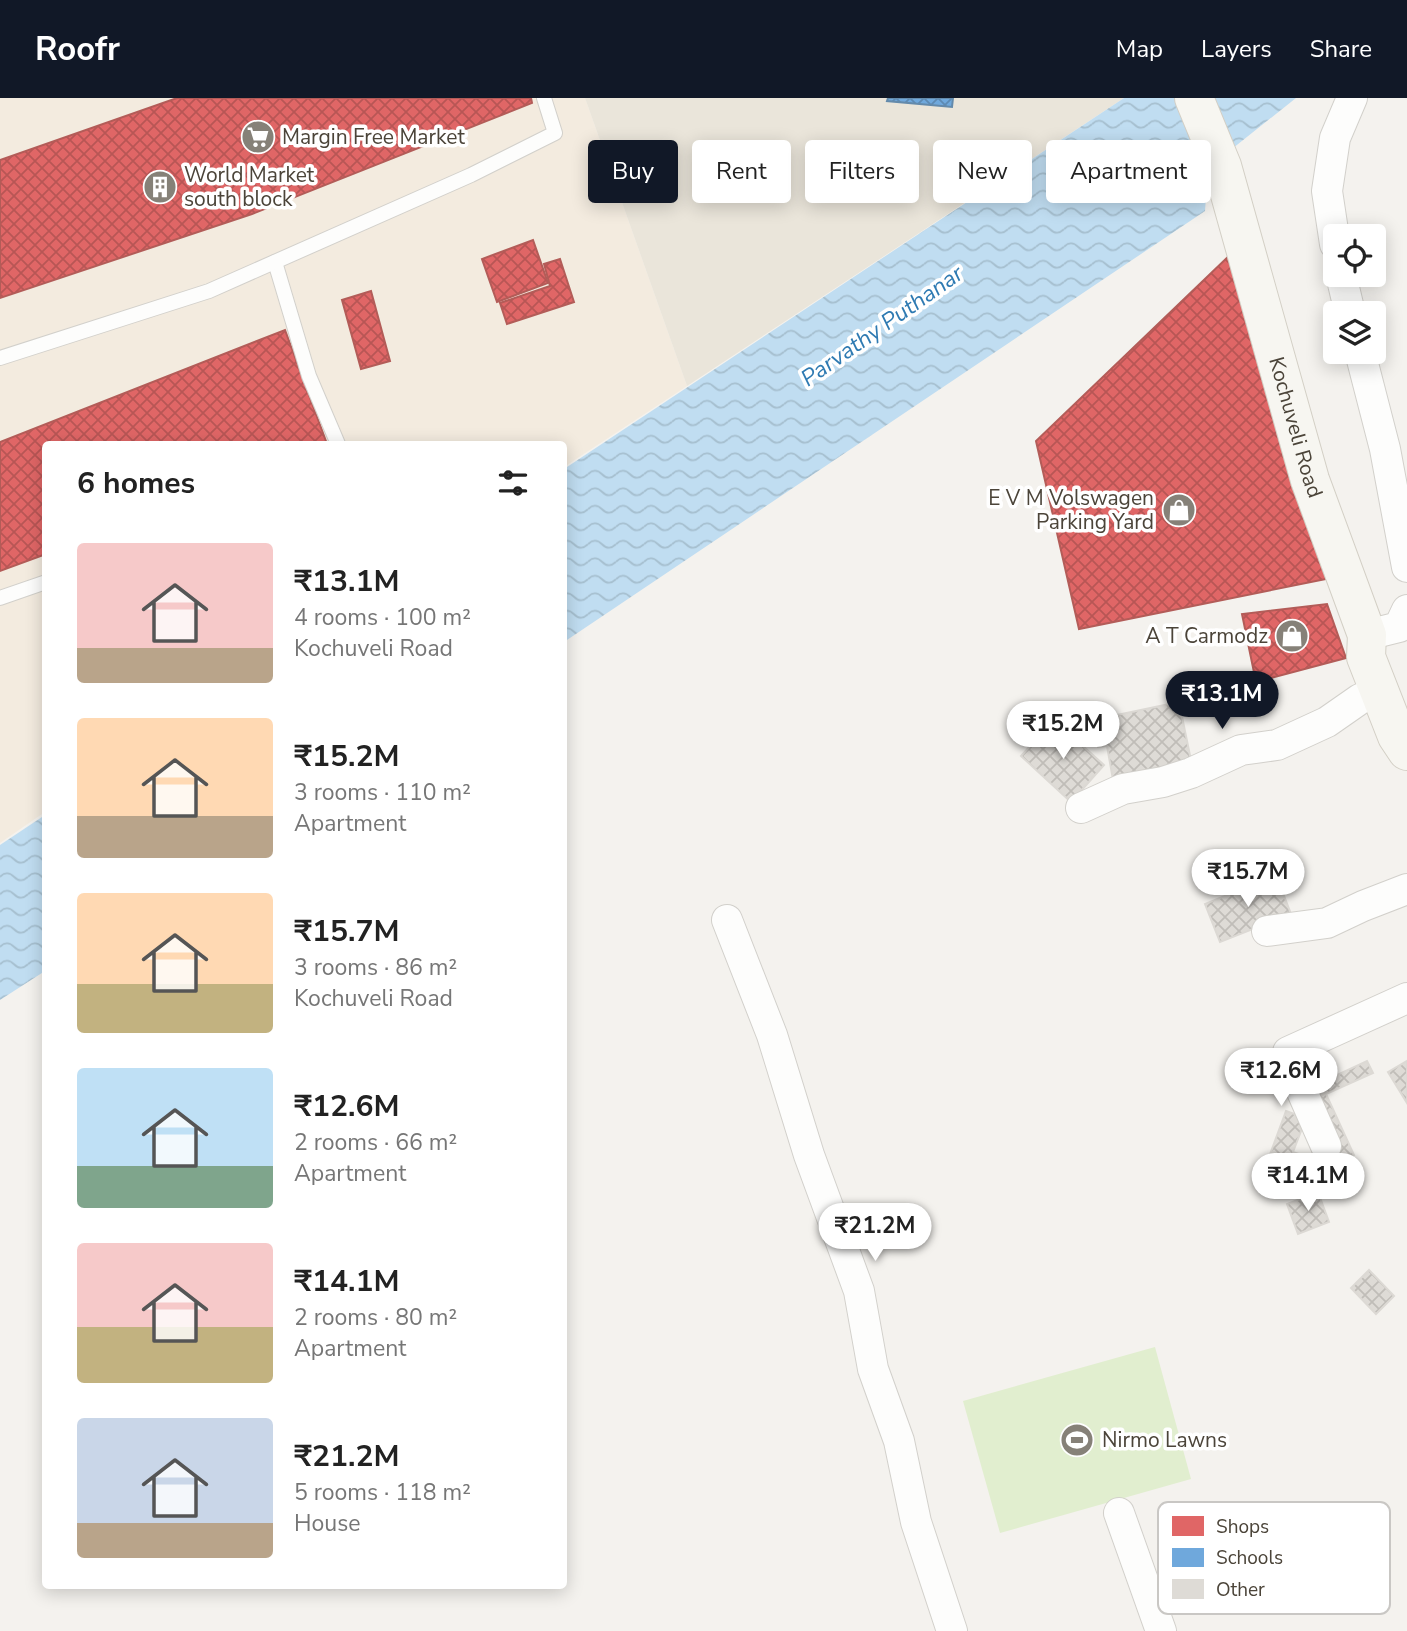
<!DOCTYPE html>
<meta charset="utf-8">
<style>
:root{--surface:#fff;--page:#f2f2f2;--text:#222;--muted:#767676;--accent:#111827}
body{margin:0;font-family:"Nunito Sans",sans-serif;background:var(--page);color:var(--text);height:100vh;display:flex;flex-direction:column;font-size:26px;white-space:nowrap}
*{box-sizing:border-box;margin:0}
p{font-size:23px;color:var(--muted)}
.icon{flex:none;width:38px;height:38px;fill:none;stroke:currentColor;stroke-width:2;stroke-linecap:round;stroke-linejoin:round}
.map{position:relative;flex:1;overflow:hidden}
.drawer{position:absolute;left:42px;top:343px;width:525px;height:1148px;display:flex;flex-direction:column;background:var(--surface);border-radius:7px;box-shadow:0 4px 18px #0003}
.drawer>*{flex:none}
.guide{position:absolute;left:588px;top:42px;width:665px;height:63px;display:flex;gap:14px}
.controls{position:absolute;left:1323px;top:126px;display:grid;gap:14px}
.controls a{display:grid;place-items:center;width:63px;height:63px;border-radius:7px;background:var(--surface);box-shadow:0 4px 18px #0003;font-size:35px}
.price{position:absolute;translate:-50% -60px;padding:0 16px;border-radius:24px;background:#fff;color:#222;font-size:23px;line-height:46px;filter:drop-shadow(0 2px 4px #0008)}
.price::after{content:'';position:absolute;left:50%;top:42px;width:21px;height:16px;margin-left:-10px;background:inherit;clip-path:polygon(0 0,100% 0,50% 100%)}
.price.selected{background:var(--accent);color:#fff}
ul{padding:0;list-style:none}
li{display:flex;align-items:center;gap:21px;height:175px;padding:0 35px}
li span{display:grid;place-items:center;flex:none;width:196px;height:140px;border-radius:7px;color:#555}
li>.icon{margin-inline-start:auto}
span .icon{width:84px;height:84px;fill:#fffc;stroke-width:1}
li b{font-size:30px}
h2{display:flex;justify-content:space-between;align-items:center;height:84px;padding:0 35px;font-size:30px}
.tag{padding:0 24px;border-radius:7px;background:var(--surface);box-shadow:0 4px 18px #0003;font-size:24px;line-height:63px}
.tag.selected{background:var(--accent);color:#fff}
header{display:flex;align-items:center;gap:42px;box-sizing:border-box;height:98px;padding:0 35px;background:var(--accent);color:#fff}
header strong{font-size:33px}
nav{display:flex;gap:38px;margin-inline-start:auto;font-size:24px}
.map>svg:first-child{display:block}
.commercial{fill:#f3ebdf}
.education{fill:#eae5da}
.garden{fill:#e1eecf}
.water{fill:url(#water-waves)}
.shops{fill:url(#shops-cross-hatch);stroke:#b35c58;stroke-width:2}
.schools{fill:url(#schools-cross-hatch);stroke:#648aab;stroke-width:2}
.building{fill:url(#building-cross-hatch);stroke:#dcd9d4;stroke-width:2}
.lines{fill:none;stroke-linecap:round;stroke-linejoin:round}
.lane-casing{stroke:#d2d0cb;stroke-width:16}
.street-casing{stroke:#d2d0cb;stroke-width:32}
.secondary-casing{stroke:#d3cfc5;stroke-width:40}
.lane{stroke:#fdfdfc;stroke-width:14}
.street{stroke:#fdfdfc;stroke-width:30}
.secondary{stroke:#f7f6f1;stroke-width:38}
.labels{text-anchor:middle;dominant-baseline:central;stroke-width:7;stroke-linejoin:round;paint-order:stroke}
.poi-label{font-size:21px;fill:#4b4439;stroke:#fff;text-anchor:start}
.street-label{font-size:21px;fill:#4b4439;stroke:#fff}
.water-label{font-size:23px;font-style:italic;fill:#2e7ab2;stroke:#fff}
.key{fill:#fff;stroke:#c9c7c4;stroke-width:2}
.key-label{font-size:19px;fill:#4b4439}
</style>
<header>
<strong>Roofr</strong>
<nav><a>Map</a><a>Layers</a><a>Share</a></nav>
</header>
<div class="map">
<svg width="1407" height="1533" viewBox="0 0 1407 1533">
<defs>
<pattern id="water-waves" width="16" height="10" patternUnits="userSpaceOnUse" patternTransform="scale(1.75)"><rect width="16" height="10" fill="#c0ddf1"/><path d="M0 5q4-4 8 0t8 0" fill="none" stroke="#a6bfcf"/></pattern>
<pattern id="shops-cross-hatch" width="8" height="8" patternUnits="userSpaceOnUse" patternTransform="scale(1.75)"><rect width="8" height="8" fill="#e06666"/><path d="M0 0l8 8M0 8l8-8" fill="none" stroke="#b85655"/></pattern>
<pattern id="schools-cross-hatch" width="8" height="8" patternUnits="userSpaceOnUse" patternTransform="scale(1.75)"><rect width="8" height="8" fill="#6fa8dc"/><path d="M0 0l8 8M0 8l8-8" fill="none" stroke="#5d8ab3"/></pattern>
<pattern id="building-cross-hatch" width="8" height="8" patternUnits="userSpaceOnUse" patternTransform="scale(1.75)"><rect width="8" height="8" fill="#dedbd6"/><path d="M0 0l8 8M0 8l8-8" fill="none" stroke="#c0bdb8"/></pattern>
</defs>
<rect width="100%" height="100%" fill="#f4f2ee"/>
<path class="commercial" d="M 0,0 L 585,0 L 687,288 L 564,369 L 564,346 L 46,346 L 45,714 L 0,745 Z"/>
<path class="education" d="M 585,0 L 1124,0 L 687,288 Z"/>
<path class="garden" d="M 1155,1249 L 1191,1381 L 1000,1435 L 963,1303 Z"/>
<g class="water">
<path d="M 1124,0 L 1296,0 L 1208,70 L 1205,113 L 564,544 L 564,371 Z"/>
<path d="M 45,717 L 45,873 L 0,902 L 0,747 Z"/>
</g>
<g class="shops">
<path d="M 177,0 L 531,0 L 532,5 L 252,116 L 0,200 L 0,62 Z"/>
<path d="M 533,142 L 548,185 L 497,204 L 482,161 Z"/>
<path d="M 1232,155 L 1326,481 L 1079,531 L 1036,343 Z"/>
<path d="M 560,161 L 574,204 L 507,226 L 500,205 L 550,188 L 544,166 Z"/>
<path d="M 371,193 L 390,263 L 361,271 L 342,202 Z"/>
<path d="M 285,232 L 327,346 L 46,346 L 46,456 L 0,473 L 0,344 Z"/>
<path d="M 1327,506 L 1346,560 L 1256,584 L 1242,516 Z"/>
</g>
<path class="schools" d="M 888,0 L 953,0 L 952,9 L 887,3 Z"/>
<g class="building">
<path d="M 1179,604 L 1194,677 L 1115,693 L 1107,648 L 1098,649 L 1093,622 Z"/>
<path d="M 1054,622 L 1104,667 L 1071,704 L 1021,658 Z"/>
<path d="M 1276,777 L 1291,816 L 1220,844 L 1205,806 Z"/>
<path d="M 1367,963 L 1373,975 L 1326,996 L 1354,1057 L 1340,1064 L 1307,991 Z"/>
<path d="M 1407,963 L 1407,1005 L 1388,974 Z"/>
<path d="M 1286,1013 L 1306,1020 L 1293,1054 L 1313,1061 L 1304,1084 L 1265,1070 Z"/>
<path d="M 1318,1094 L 1329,1124 L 1298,1136 L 1287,1106 Z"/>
<path d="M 1369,1172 L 1394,1198 L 1376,1216 L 1351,1190 Z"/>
</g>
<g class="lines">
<defs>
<g id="lane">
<path d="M 275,164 L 309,278 L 338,346"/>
<path d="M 0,260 L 209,193 L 471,77 L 555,35 L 544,0"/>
<path d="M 0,500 L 46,484"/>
</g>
<g id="street">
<path d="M 1335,146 L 1327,93 L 1335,40 L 1352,0"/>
<path d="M 1341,177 L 1350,215"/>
<path d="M 1360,254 L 1385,351 L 1407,469"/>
<path d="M 1367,537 L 1399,529 L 1407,512"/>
<path d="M 1081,710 L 1123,691 L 1163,684 L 1191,675 L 1241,652 L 1277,647 L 1327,624 L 1360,601 L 1378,593"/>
<path d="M 727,822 L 772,937 L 809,1057 L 859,1193 L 873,1271 L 899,1343 L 916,1424 L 952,1533"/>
<path d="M 1267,833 L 1327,825 L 1363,808 L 1407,791"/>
<path d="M 1326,1048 L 1300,989 L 1288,954 L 1407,900"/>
<path d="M 1119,1415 L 1161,1533"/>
</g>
<g id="secondary">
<path id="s1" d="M 1194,0 L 1222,68 L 1310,382 L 1367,537 L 1366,559 L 1397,638 L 1407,653"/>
</g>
</defs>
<use href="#lane" class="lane-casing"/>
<use href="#street" class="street-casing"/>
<use href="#secondary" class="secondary-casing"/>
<use href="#lane" class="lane"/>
<use href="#street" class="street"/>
<use href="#secondary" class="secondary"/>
</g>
<defs>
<symbol id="supermarket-disc" viewBox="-11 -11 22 22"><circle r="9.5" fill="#868178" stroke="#fff"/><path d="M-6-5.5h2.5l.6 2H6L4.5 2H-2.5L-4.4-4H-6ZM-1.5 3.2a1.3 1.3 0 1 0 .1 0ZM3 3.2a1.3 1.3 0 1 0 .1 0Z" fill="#fff"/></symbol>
<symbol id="building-disc" viewBox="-11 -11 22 22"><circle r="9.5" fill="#868178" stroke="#fff"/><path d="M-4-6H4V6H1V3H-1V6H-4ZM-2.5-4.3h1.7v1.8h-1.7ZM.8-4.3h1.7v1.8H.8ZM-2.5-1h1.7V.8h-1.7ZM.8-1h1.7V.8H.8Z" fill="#fff"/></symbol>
<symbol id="shop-disc" viewBox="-11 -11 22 22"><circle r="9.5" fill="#868178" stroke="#fff"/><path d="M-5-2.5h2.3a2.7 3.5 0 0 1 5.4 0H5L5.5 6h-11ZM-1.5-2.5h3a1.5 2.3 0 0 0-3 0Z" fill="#fff"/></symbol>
<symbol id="stadium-disc" viewBox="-11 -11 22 22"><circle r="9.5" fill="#868178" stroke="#fff"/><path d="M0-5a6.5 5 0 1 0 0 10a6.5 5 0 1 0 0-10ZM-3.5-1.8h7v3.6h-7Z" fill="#fff"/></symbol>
</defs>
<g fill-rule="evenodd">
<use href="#supermarket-disc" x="239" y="20" width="38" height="38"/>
<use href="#building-disc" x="141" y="70" width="38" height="38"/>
<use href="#shop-disc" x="1160" y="393" width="38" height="38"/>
<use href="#shop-disc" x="1273" y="519" width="38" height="38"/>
<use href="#stadium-disc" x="1058" y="1323" width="38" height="38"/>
</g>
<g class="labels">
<g class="poi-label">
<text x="282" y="39">Margin Free Market</text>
<text x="184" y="77">World Market<tspan x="184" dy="24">south block</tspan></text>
<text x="1154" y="400" text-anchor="end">E V M Volswagen<tspan x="1154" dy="24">Parking Yard</tspan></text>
<text x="1268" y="538" text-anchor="end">A T Carmodz</text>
<text x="1102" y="1342">Nirmo Lawns</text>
</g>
<g class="street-label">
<text stroke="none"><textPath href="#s1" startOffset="345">Kochuveli Road</textPath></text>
</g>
<g class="water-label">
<text transform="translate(882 228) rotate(-35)">Parvathy Puthanar</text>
</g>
</g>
<rect x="1158" y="1404" width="232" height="112" rx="10" class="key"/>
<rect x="1172" y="1418" width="32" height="20" fill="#e06666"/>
<rect x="1172" y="1450" width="32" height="19" fill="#6fa8dc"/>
<rect x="1172" y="1481" width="32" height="20" fill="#dedbd6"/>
<g class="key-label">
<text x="1216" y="1435">Shops</text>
<text x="1216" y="1466">Schools</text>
<text x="1216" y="1498">Other</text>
</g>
</svg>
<div class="controls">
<a><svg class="icon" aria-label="locate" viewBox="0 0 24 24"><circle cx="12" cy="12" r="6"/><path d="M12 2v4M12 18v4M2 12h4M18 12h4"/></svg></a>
<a><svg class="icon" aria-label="layers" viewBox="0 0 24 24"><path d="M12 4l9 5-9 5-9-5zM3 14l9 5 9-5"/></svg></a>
</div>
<b class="price selected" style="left:1222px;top:633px">₹13.1M</b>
<b class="price" style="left:1063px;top:663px">₹15.2M</b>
<b class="price" style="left:1248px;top:811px">₹15.7M</b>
<b class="price" style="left:1281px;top:1010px">₹12.6M</b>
<b class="price" style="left:1308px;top:1115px">₹14.1M</b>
<b class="price" style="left:875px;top:1165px">₹21.2M</b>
<div class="guide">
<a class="tag selected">Buy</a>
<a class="tag">Rent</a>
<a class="tag">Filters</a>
<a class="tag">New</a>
<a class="tag">Apartment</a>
</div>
<section class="drawer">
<h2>6 homes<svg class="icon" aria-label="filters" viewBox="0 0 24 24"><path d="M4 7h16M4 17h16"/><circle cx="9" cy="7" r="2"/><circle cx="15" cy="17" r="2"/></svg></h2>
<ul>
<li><span style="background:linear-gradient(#f6c9c9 75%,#b9a48a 0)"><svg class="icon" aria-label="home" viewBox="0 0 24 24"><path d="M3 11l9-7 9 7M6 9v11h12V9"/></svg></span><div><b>₹13.1M</b><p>4 rooms · 100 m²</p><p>Kochuveli Road</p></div></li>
<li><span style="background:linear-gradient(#ffd9b3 70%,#b9a48a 0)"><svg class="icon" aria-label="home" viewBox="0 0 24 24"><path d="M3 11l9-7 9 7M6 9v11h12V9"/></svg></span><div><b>₹15.2M</b><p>3 rooms · 110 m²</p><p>Apartment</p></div></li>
<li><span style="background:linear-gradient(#ffd9b3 65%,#c2b280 0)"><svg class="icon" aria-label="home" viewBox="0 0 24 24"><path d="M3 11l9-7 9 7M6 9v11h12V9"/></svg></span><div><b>₹15.7M</b><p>3 rooms · 86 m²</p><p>Kochuveli Road</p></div></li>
<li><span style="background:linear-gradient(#bfe0f5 70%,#7fa58c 0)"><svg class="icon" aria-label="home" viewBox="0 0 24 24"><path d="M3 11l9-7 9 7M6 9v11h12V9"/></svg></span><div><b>₹12.6M</b><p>2 rooms · 66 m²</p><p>Apartment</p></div></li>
<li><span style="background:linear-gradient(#f6c9c9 60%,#c2b280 0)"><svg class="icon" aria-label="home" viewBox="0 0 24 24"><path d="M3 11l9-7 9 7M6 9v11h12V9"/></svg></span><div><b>₹14.1M</b><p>2 rooms · 80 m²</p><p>Apartment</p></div></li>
<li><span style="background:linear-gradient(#c9d6e8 75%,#b9a48a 0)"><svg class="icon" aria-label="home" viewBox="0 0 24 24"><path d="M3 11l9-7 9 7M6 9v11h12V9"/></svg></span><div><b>₹21.2M</b><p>5 rooms · 118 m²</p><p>House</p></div></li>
</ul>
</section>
</div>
